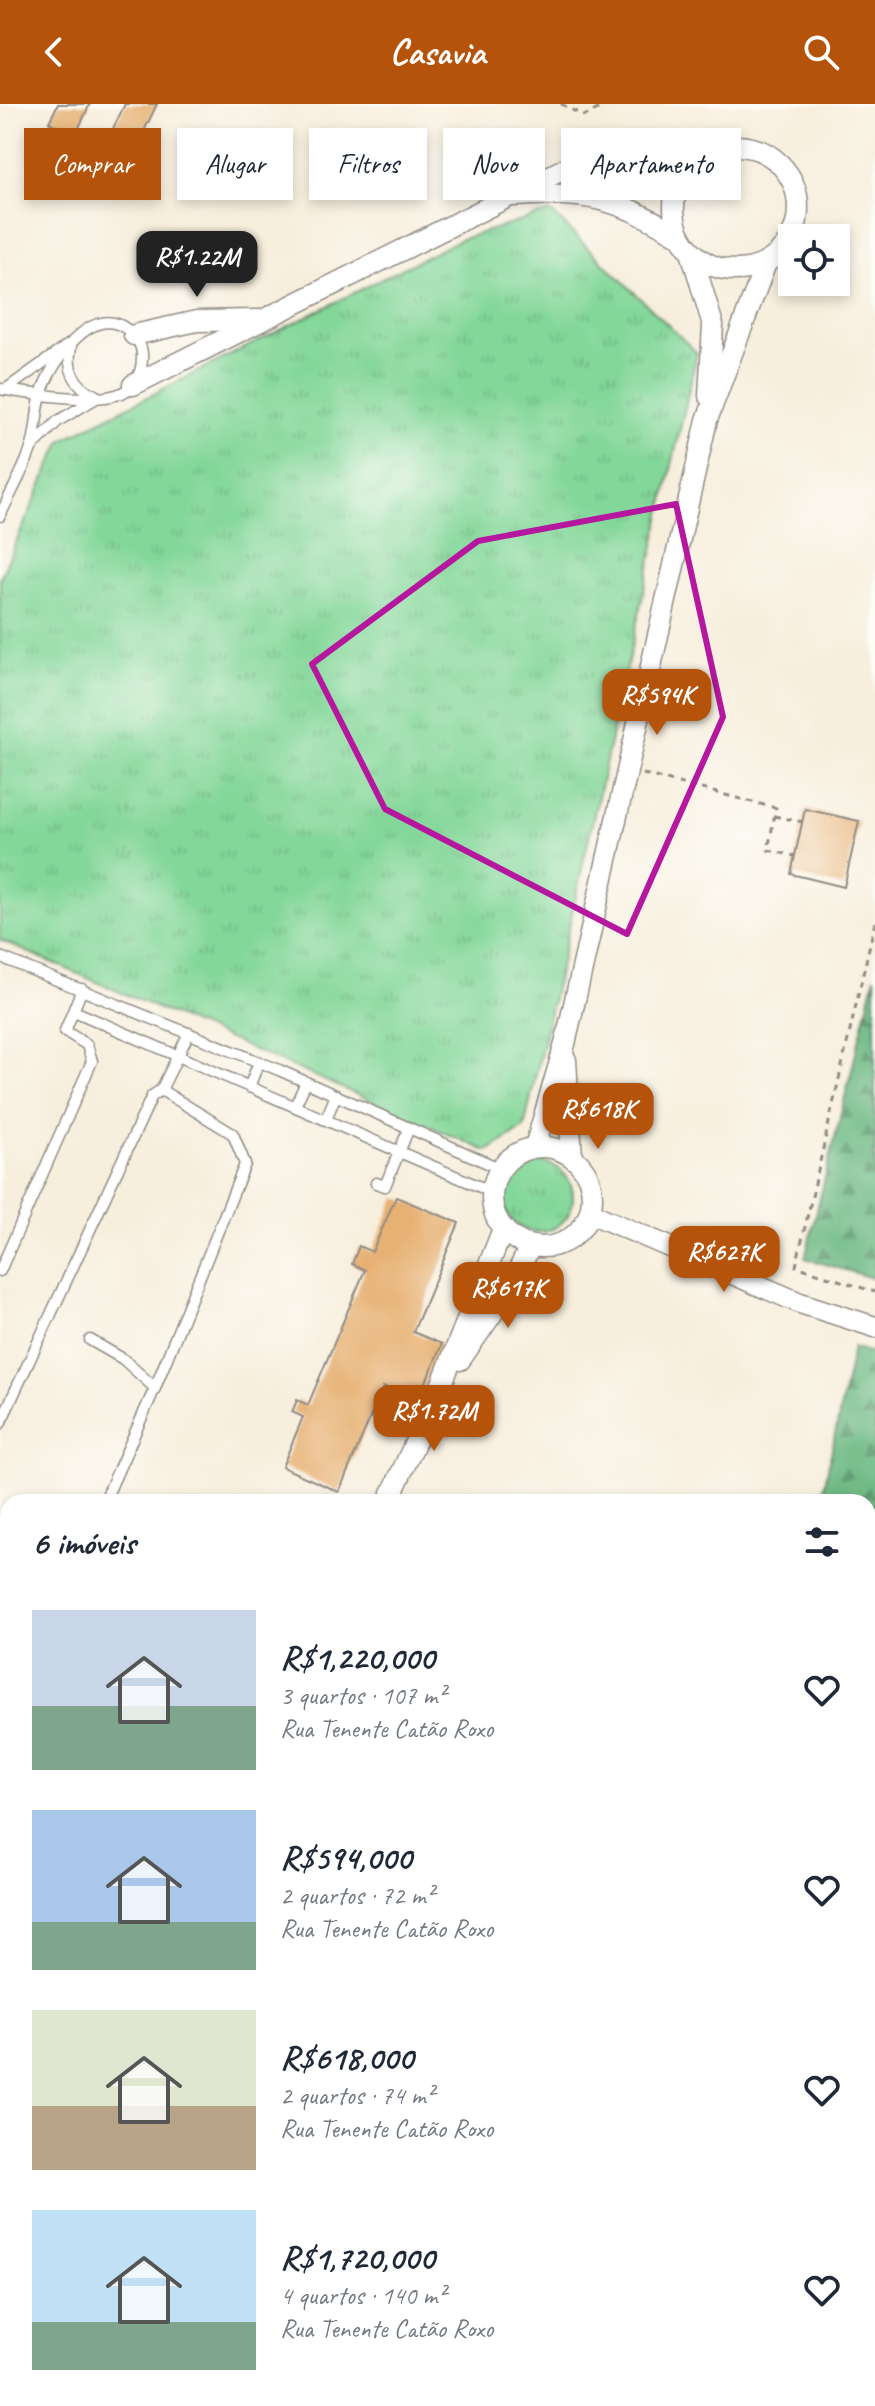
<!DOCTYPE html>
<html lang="pt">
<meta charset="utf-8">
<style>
:root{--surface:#fff;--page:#f6f6f7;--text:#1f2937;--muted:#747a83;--accent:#b45309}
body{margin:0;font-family:Caveat,sans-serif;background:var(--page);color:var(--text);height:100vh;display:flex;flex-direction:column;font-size:30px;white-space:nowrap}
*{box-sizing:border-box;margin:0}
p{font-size:26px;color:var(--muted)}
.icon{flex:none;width:44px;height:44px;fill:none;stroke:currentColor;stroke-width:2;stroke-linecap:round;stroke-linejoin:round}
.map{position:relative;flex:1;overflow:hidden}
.drawer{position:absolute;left:0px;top:1390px;width:876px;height:912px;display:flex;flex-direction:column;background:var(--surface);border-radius:24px 24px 0 0;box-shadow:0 4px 12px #0003}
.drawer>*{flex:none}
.guide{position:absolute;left:24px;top:24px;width:828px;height:72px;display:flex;gap:16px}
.tools{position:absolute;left:778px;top:120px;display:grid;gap:16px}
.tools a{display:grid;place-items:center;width:72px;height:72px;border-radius:0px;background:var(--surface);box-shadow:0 4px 12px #0003;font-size:40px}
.price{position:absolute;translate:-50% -68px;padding:0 18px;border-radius:16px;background:var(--accent);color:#fff;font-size:26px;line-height:52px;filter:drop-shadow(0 2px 4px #0008)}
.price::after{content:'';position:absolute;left:50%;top:48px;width:24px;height:18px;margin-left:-12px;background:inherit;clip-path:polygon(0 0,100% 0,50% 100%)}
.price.active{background:#222;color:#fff}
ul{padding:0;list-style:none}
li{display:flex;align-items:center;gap:24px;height:200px;padding:0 32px}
li span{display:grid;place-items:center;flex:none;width:224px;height:160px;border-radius:0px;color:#555}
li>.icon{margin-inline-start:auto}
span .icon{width:96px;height:96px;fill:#fffc;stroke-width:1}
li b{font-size:34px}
h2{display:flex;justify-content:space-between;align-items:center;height:96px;padding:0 32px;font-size:34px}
.tag{padding:0 28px;border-radius:0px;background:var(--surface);box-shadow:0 4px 12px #0003;font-size:28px;line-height:72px}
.tag.active{background:var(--accent);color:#fff}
header{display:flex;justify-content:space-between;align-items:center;height:104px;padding:0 32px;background:var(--accent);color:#fff;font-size:36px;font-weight:600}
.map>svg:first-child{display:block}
.grass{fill:url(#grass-tufts);stroke:#578162;stroke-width:2}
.forest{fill:url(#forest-firs);stroke:#4a7256;stroke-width:2}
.building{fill:#e7b173}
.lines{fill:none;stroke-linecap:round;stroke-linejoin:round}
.lane-casing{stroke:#918c84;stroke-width:13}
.street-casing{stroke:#918c84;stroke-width:23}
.path{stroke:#918c84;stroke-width:3;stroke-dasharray:6 6;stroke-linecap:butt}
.lane{stroke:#fff;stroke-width:10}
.street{stroke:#fff;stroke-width:20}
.marked{fill:none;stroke:#b5179e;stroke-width:6;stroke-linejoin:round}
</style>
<header><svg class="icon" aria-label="back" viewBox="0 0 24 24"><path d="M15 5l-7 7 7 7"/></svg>Casavia<svg class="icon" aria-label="search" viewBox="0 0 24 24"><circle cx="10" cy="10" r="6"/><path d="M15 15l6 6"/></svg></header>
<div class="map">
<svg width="875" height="2302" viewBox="0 0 875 2302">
<defs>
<pattern id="grass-tufts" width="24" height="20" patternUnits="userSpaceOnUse" patternTransform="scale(2)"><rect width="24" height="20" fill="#83d799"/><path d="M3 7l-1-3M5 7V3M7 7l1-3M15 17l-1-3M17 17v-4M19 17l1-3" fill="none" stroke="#71b984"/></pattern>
<pattern id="forest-firs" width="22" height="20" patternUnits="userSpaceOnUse" patternTransform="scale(2)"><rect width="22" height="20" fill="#6ab881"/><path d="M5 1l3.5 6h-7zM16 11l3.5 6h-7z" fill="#57966a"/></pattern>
</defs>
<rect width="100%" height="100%" fill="#fdfcf7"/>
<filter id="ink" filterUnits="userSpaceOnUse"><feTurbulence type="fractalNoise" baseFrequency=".0125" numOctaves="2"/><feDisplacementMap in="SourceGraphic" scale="16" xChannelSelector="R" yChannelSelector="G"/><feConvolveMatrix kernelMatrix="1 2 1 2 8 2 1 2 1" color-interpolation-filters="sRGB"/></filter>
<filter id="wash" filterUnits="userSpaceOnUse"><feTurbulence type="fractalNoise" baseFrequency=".006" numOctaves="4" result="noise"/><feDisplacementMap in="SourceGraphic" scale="32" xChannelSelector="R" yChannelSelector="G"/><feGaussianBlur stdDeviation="1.8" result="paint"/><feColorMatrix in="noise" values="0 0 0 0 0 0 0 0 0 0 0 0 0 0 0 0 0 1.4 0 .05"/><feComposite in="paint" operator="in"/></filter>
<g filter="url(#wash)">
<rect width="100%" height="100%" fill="#f7eedc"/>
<g class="grass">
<path d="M 551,108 L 697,249 L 524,1024 L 487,1047 L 0,836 L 0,474 L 62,336 L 461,135 Z"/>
<circle cx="538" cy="1093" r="35"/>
</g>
<g class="forest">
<path d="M 875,872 L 875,1175 L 805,1154 Z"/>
<path d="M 853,1243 L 875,1250 L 875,1679 L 868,1675 L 868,1398 L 821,1398 Z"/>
</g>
<g id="blocks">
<g class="building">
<path d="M 58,0 L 90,0 L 75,32 L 49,18 Z"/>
<path d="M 125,0 L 157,0 L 132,52 L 106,39 Z"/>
<path d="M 805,705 L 859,717 L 844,783 L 791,770 Z"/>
<path d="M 396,1093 L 459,1119 L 413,1228 L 442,1240 L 418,1297 L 383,1283 L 339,1388 L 282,1363 L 303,1313 L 292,1308 L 297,1296 L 308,1301 L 365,1166 L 352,1160 L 359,1142 L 372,1148 Z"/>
</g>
</g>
</g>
<g filter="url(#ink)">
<use href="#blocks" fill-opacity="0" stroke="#918c84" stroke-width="2"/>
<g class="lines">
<defs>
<g id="lane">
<path d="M 71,243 C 66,265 75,282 95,291"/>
<path d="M 0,285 C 30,290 87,299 116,291 C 133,287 142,270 142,254 C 143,241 135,231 125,224 C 90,199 49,262 41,291 C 36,308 37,328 31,345 C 23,368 10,390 0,412"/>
<path d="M 5,286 L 68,241"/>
<path d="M 32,343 L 58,317 L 98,293"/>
<path d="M 0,853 L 279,966 L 501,1065"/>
<path d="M 74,907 L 492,1088"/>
<path d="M 249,983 L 259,958"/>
<path d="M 295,1002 L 306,978"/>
<path d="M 326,1015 L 336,991"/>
<path d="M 376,1079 L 385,1082 L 409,1024"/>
<path d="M 0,1167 L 92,957 L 87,941 L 65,927 L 82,885"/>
<path d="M 90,1236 L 123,1255 L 155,1284"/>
<path d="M 0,1320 L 152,992 L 161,986 L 189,929"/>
<path d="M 104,1398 L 155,1284 L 245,1060 L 233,1030 L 161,986"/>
<path d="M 0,1617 L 8,1614"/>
<path d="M 0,1780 L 8,1784"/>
<path d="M 0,2033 L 8,2036"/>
<path d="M 868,2254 L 875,2258"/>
<path d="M 868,2280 L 875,2283"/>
<path d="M 579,2294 L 597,2302"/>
<path d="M 657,2302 L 661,2294"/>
</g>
<g id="street">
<circle cx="736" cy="104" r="62"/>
<path d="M 516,92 C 590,87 617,95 680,132"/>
<path d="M 691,148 L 713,221 L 709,292"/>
<path d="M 134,231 L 197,217 L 258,216"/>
<path d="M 133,281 L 576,59 L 724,42"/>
<path d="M 566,956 L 572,1053"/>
<circle cx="542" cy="1093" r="50"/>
<path d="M 535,1043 L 565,940 L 707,316 L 766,159"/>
<path d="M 590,1109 L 800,1199 L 875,1223"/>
<path d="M 460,1256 L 508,1187 L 530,1143"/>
<path d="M 388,1398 L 441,1282 L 503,1125"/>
<path d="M 0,1663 L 8,1667"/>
<path d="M 0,1716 L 8,1720"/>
<path d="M 868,2084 L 875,2068"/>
<path d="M 868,2102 L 875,2105"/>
<path d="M 0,2106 L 8,2093"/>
</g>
</defs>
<use href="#lane" class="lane-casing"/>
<use href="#street" class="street-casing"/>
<g class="path">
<path d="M 561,0 L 584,12 L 608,0"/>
<path d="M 643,670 L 776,704 L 768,746 L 795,752"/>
<path d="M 774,712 L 803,718"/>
<path d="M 875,818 L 796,1162 L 875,1188"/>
<path d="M 0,2138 L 8,2125"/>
</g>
<use href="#lane" class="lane"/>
<use href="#street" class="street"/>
</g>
</g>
<path class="marked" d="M 676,400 L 723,613 L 627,830 L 385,705 L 312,560 L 478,437 Z"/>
</svg>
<div class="tools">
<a><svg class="icon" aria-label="locate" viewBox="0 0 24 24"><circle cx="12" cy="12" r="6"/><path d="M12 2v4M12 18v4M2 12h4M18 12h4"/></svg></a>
</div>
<b class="price active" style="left:197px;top:195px">R$1.22M</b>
<b class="price" style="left:657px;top:633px">R$594K</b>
<b class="price" style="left:598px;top:1047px">R$618K</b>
<b class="price" style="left:724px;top:1190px">R$627K</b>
<b class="price" style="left:508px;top:1226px">R$617K</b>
<b class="price" style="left:434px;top:1349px">R$1.72M</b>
<div class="guide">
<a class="tag active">Comprar</a>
<a class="tag">Alugar</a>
<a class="tag">Filtros</a>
<a class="tag">Novo</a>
<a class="tag">Apartamento</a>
</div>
<section class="drawer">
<h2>6 imóveis<svg class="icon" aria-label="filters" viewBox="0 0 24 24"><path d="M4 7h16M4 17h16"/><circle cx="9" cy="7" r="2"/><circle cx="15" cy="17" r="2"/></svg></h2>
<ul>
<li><span style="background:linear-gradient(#c9d6e8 60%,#7fa58c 0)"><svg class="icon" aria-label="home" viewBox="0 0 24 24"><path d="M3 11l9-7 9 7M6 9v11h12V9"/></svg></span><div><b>R$1,220,000</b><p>3 quartos · 107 m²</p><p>Rua Tenente Catão Roxo</p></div><svg class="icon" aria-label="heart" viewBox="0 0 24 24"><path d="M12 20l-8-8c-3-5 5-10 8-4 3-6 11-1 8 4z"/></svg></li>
<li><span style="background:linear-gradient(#a9c7e8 70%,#7fa58c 0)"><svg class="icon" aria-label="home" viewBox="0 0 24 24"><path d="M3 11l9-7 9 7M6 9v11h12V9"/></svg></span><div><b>R$594,000</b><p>2 quartos · 72 m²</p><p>Rua Tenente Catão Roxo</p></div><svg class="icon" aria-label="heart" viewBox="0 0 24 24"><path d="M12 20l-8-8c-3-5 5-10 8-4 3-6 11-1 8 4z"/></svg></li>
<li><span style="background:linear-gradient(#dfe7d0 60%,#b9a48a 0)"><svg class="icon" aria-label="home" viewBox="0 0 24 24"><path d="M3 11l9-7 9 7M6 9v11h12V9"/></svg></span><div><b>R$618,000</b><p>2 quartos · 74 m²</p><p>Rua Tenente Catão Roxo</p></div><svg class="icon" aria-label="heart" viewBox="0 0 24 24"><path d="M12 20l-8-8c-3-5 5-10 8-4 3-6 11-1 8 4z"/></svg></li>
<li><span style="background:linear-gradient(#bfe0f5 70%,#7fa58c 0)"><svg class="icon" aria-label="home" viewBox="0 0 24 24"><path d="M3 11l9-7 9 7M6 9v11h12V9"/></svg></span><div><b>R$1,720,000</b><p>4 quartos · 140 m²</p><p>Rua Tenente Catão Roxo</p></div><svg class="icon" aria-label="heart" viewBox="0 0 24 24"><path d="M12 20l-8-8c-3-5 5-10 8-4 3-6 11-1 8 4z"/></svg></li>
</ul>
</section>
</div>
